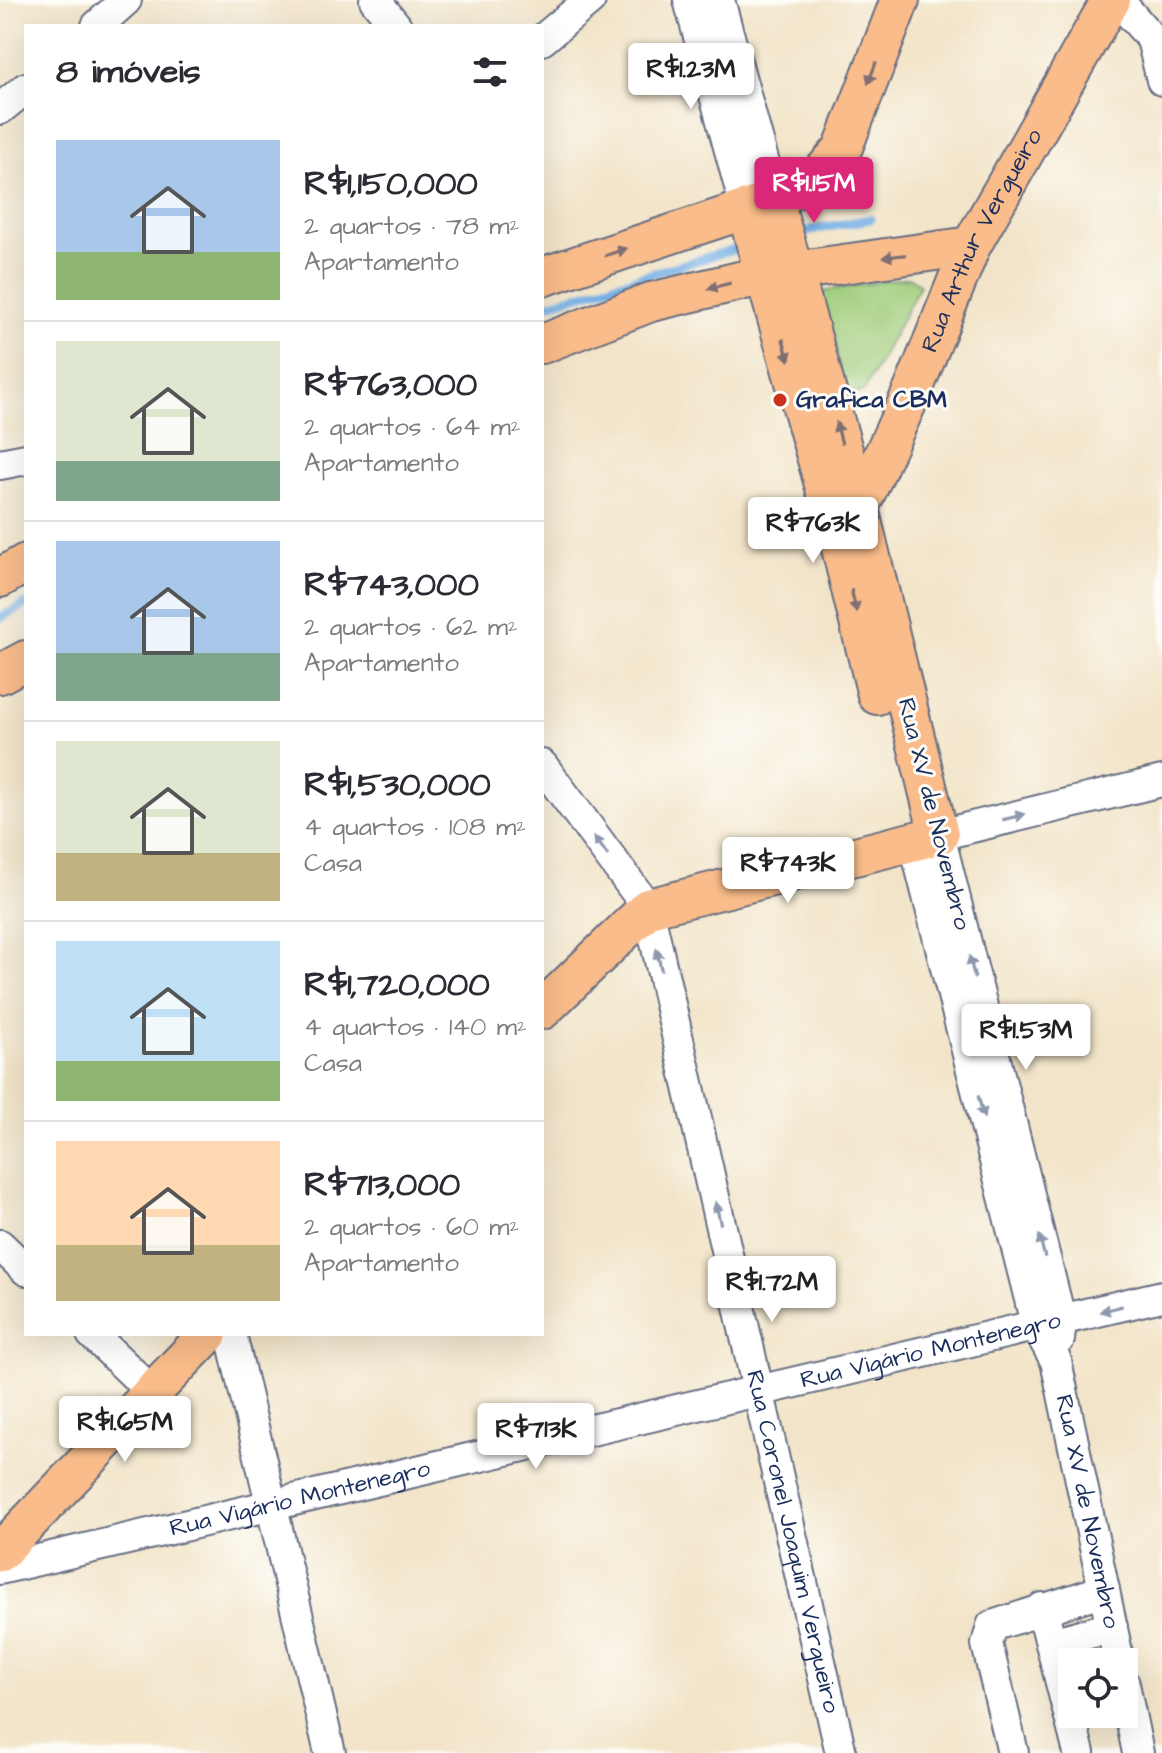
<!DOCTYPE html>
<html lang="pt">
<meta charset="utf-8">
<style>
:root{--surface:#fff;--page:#f2f2f3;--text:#2b2b33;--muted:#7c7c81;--line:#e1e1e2;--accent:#db2777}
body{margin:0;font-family:"Architects Daughter",sans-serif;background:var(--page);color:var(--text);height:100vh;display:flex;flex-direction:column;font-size:30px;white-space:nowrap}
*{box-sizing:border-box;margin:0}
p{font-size:26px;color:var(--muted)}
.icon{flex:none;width:44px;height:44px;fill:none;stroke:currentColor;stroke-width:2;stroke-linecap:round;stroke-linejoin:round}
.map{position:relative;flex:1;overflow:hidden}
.drawer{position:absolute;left:24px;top:24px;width:520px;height:1312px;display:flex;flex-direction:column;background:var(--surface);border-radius:0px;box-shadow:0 8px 32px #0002}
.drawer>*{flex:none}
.buttons{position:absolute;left:1058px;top:1648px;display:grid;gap:16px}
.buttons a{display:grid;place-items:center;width:80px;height:80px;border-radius:0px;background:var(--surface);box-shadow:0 8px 32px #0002;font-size:40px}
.price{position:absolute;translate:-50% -68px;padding:0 18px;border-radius:8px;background:#fff;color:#222;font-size:26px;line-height:52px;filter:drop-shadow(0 2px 4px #0008)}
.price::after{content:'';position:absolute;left:50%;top:48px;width:24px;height:18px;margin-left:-12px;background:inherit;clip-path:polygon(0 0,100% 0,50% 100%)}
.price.selected{background:var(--accent);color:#fff}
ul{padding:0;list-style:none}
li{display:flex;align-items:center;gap:24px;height:200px;padding:0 32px}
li+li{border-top:2px solid var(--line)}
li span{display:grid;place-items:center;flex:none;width:224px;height:160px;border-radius:0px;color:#555}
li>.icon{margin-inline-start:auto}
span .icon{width:96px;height:96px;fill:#fffc;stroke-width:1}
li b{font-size:34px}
h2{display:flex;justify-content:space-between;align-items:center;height:96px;padding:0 32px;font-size:34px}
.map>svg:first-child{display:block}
.green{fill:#9fcc79;stroke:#5d7e6c;stroke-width:2}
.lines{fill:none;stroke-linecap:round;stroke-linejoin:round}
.stream{stroke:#73afe4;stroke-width:9}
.minor-casing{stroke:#666e83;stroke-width:34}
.major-casing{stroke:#666e83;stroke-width:42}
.minor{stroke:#fff;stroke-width:30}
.major{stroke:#f9bc8a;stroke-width:38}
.oneway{fill:#7f6e72}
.oneway2{fill:#8d97ae}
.poi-dot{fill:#c8321e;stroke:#fdfcf7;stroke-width:3}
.labels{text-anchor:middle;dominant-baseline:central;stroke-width:6;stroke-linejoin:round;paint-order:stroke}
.street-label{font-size:24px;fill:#1b2f5e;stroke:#fdfcf7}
.poi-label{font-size:24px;font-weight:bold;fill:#1b2f5e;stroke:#fdfcf7;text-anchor:start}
</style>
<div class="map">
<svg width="1162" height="1753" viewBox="0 0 1162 1753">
<rect width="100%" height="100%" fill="#fdfcf7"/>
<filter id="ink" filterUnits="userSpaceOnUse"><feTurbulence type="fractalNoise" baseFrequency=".0125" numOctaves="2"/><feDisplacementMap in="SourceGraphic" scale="16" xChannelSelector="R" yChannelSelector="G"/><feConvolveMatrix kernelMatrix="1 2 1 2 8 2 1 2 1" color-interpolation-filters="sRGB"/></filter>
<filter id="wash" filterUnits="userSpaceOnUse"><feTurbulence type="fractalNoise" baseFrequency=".006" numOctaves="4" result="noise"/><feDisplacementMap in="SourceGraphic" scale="32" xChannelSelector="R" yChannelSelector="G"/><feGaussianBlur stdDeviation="1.8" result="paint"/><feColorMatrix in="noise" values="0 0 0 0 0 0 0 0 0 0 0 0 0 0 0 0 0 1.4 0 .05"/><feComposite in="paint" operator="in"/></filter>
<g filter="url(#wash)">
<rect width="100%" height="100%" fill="#f2e4c8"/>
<path class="green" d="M 909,277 L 920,285 L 864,391 L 847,396 L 821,296 L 828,290 Z"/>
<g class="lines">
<g class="stream">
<path d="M 791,234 L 870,219"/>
<path d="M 542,306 L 749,245"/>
<path d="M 0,618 L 26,604"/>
</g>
</g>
</g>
<g filter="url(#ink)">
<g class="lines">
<defs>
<g id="minor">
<path d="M 375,0 L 396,26"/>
<path d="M 689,0 L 746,209"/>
<path d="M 719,0 L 774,200"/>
<path d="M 1118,0 L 1152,39 L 1162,80"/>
<path d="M 97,26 L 126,0"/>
<path d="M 542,40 L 590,0"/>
<path d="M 0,109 L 26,88"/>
<path d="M 0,464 L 26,459"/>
<path id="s1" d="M 542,765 L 648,908 L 841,1753"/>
<path id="s2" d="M 914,841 L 1037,1327 L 1056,1361 L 1119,1662"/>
<path d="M 0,1245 L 26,1270"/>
<path d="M 92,1334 L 151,1391"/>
<path d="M 231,1334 L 330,1753"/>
<path d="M 1059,1339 L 1061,1322 L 939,835 L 1162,781"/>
<path id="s3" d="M 0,1569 L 1162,1296"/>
<path d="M 1042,1608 L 1079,1753"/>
<path d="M 1051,1643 L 1112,1627"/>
<path d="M 1124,1684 L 1138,1753"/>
<path d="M 1013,1753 L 987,1644 L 992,1626 L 1104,1590"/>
</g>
<g id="major">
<path d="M 746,209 L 833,516 L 877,695"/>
<path d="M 542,277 L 774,200 L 818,177 L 842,150 L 900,0"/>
<path d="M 542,344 L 651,302 L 765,275 L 971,246"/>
<path id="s4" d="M 850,511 L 859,508 L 914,388 L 971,246 L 1111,0"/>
<path d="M 0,578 L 26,563"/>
<path d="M 0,674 L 26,660"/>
<path d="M 542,1010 L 648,908 L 939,835 L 859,508 L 774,200"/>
<path d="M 0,1552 L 208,1334"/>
</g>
</defs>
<use href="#minor" class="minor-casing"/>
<use href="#major" class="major-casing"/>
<use href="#minor" class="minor"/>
<use href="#major" class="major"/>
</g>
<defs><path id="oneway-solid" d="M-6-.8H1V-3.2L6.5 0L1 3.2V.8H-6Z" transform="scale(2)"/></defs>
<g class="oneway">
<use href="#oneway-solid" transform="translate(872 73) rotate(111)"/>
<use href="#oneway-solid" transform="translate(616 252) rotate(-19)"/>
<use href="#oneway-solid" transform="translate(894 256) rotate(173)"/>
<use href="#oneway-solid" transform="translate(719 286) rotate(166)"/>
<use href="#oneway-solid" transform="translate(786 350) rotate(74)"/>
<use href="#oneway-solid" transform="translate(839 433) rotate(-105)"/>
<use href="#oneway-solid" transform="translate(854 601) rotate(76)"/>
</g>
<g class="oneway2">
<use href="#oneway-solid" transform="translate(1014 817) rotate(-14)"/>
<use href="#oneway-solid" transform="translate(601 846) rotate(-126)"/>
<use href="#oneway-solid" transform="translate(659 960) rotate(-103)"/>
<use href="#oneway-solid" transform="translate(972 967) rotate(-104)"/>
<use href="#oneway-solid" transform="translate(981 1107) rotate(76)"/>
<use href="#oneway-solid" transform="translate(718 1213) rotate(-103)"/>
<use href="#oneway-solid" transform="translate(1042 1246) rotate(-104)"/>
<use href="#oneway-solid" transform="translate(1111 1309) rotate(165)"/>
</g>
</g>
<circle class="poi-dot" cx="780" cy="400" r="8"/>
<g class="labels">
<g class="street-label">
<text stroke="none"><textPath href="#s4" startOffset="304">Rua Arthur Vergueiro</textPath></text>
<text transform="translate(934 814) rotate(76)">Rua XV de Novembro</text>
<text stroke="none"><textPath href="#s3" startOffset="956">Rua Vigário Montenegro</textPath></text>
<text stroke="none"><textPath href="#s3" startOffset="308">Rua Vigário Montenegro</textPath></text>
<text stroke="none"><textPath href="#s2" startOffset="694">Rua XV de Novembro</textPath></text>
<text stroke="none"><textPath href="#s1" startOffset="828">Rua Coronel Joaquim Vergueiro</textPath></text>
</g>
<g class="poi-label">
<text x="796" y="400">Grafica CBM</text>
</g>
</g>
</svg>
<div class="buttons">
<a><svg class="icon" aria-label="locate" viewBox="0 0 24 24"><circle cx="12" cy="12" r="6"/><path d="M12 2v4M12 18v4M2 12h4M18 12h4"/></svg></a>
</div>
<b class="price" style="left:691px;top:111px">R$1.23M</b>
<b class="price selected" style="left:814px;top:225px">R$1.15M</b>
<b class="price" style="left:813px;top:565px">R$763K</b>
<b class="price" style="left:788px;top:905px">R$743K</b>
<b class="price" style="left:1026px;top:1072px">R$1.53M</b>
<b class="price" style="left:772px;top:1324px">R$1.72M</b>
<b class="price" style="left:125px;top:1464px">R$1.65M</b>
<b class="price" style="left:536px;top:1471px">R$713K</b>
<section class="drawer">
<h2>8 imóveis<svg class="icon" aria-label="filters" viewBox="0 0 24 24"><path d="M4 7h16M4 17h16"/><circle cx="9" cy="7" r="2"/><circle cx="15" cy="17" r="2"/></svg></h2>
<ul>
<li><span style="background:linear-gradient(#a9c7e8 70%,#8fb573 0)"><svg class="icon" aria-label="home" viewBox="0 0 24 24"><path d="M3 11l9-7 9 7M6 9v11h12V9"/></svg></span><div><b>R$1,150,000</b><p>2 quartos · 78 m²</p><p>Apartamento</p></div></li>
<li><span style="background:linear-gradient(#dfe7d0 75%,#7fa58c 0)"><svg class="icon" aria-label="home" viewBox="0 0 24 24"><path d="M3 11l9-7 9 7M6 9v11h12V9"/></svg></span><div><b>R$763,000</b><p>2 quartos · 64 m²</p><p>Apartamento</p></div></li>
<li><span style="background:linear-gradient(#a9c7e8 70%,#7fa58c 0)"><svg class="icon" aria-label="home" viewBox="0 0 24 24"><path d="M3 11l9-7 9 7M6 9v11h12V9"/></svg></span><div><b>R$743,000</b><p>2 quartos · 62 m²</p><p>Apartamento</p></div></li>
<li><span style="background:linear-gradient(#dfe7d0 70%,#c2b280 0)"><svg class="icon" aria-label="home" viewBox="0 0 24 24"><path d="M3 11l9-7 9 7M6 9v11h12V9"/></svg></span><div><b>R$1,530,000</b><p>4 quartos · 108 m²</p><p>Casa</p></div></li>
<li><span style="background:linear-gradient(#bfe0f5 75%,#8fb573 0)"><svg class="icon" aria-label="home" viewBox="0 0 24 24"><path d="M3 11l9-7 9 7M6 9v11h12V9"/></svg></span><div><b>R$1,720,000</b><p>4 quartos · 140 m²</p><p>Casa</p></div></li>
<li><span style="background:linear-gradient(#ffd9b3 65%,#c2b280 0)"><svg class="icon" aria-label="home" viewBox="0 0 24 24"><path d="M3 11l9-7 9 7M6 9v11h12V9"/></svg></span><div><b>R$713,000</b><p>2 quartos · 60 m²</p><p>Apartamento</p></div></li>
</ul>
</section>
</div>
